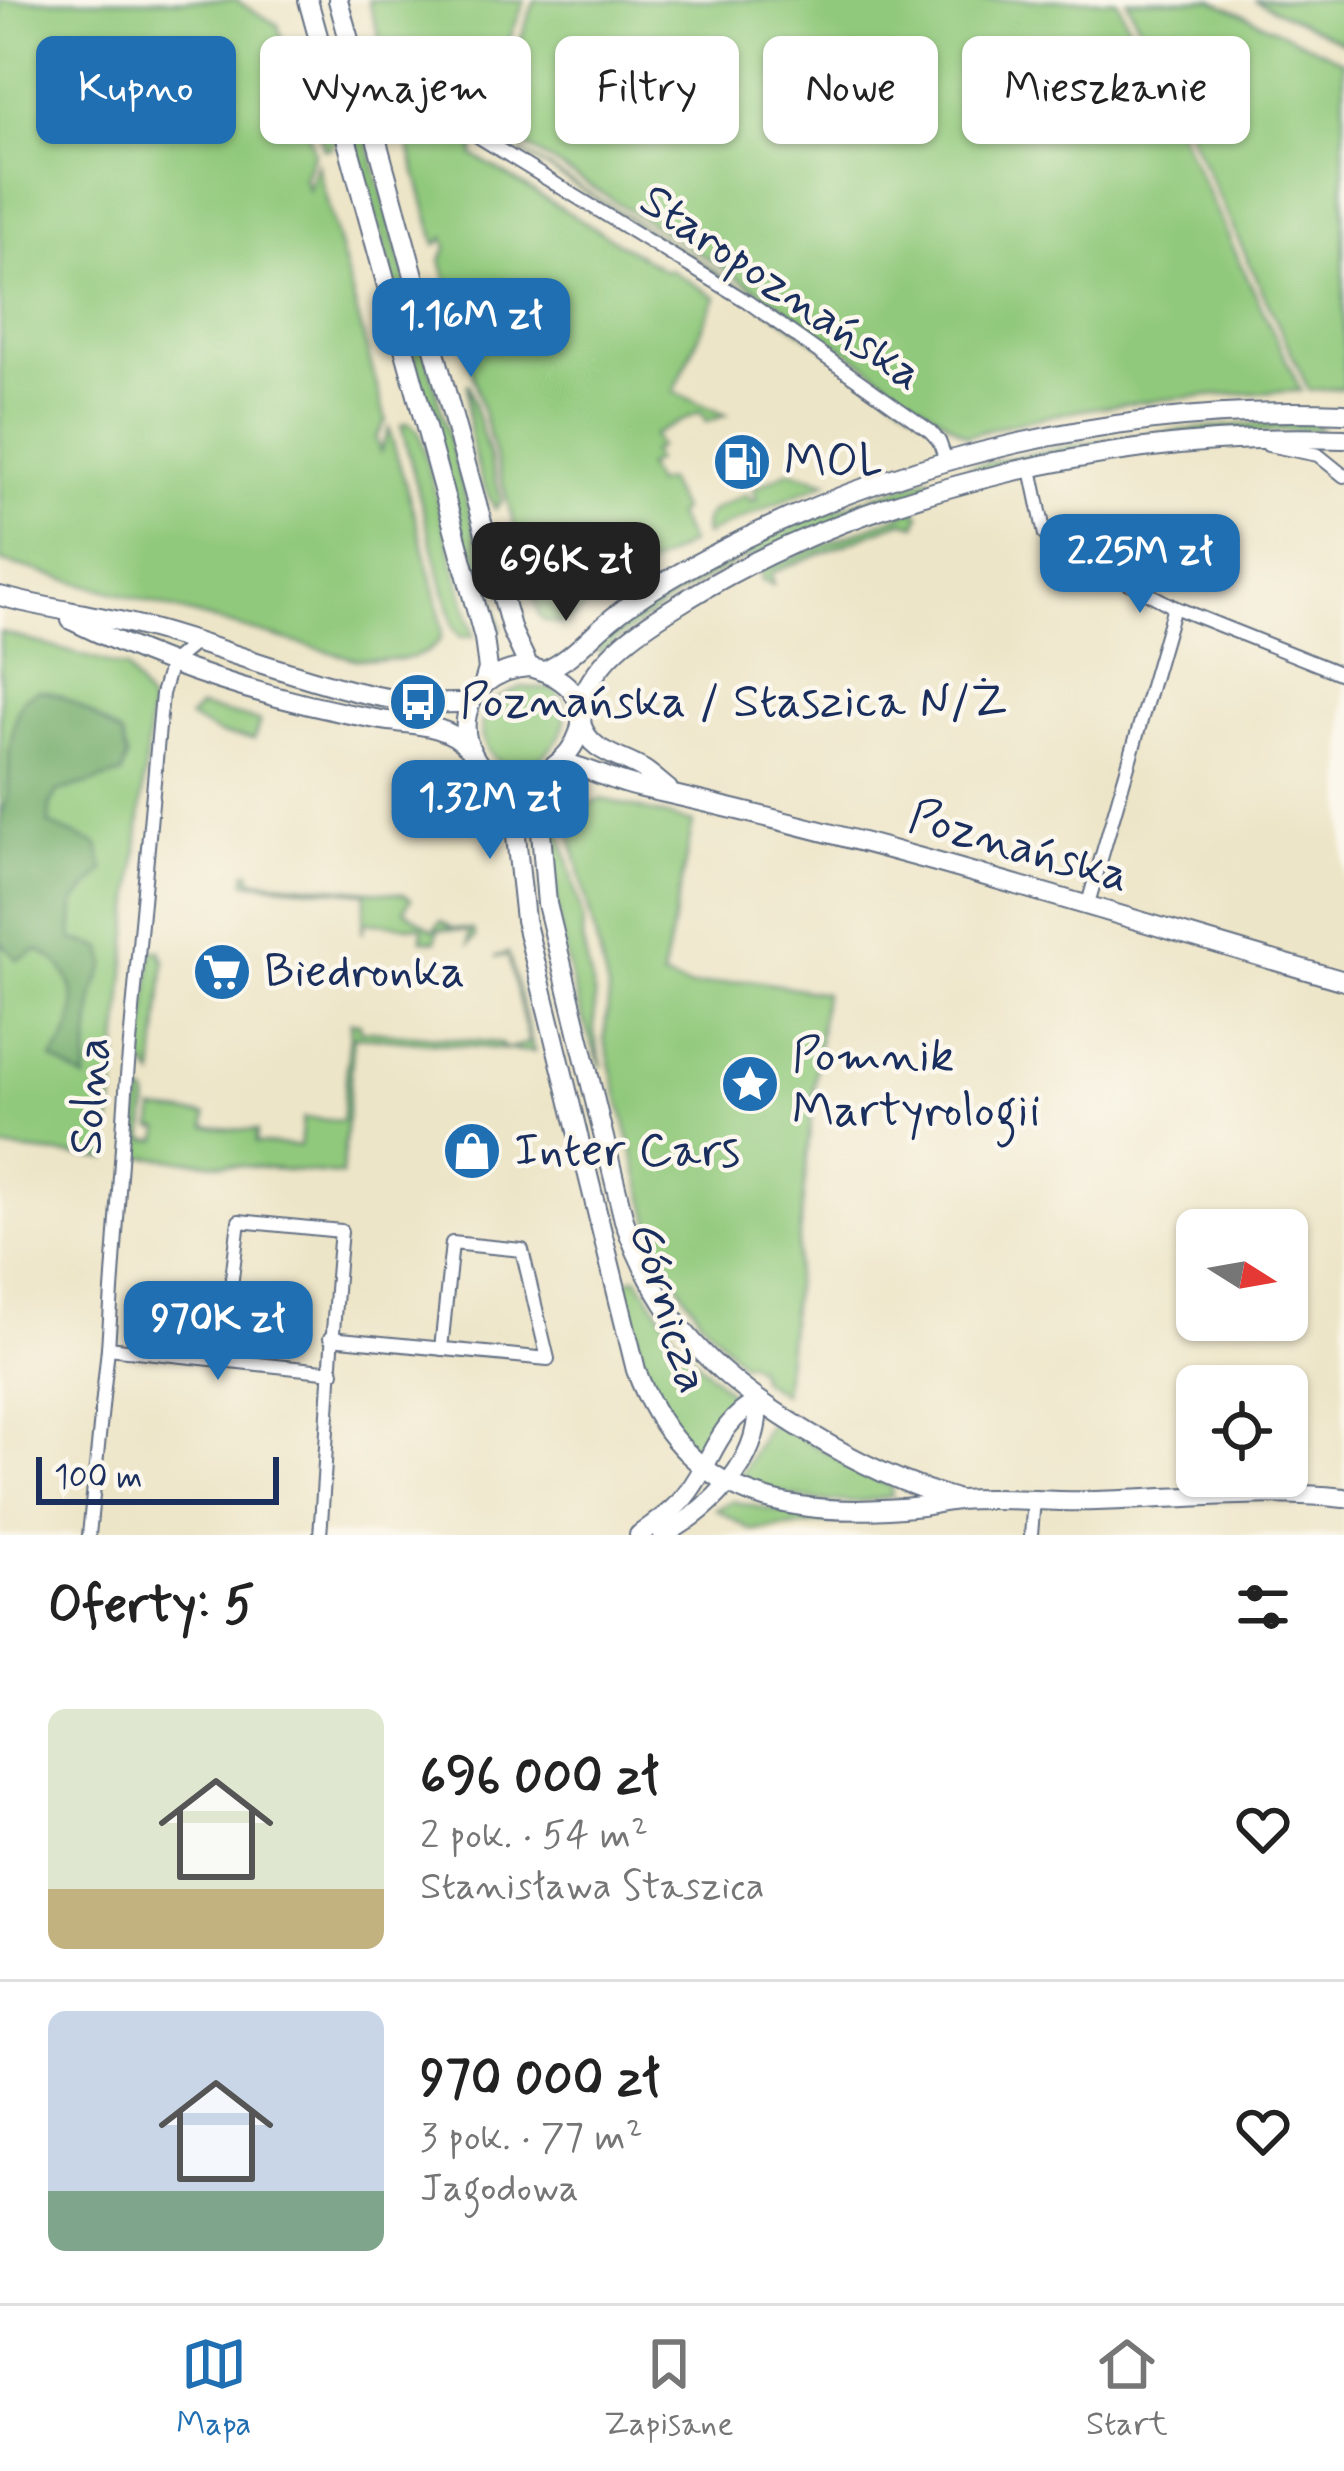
<!DOCTYPE html>
<html lang="pl">
<meta charset="utf-8">
<style>
:root{--surface:#fff;--page:#f6f6f6;--text:#222;--muted:#767676;--line:#e0e0e0;--accent:#1f6fb2}
body{margin:0;font-family:Mynerve,sans-serif;background:var(--page);color:var(--text);height:100vh;display:flex;flex-direction:column;font-size:45px;white-space:nowrap}
*{box-sizing:border-box;margin:0}
p{font-size:39px;color:var(--muted)}
.icon{flex:none;width:66px;height:66px;fill:none;stroke:currentColor;stroke-width:2;stroke-linecap:round;stroke-linejoin:round}
.map{position:relative;height:1535px;overflow:hidden}
.sheet{display:flex;flex-direction:column;background:var(--surface);flex:1}
.sheet>*{flex:none}
.hud{position:absolute;left:36px;top:36px;width:1272px;height:108px;display:flex;gap:24px}
.needle{width:78px;rotate:101deg}
.fabs{position:absolute;left:1176px;top:1209px;display:grid;gap:24px}
.fabs a{display:grid;place-items:center;width:132px;height:132px;border-radius:18px;background:var(--surface);box-shadow:0 3px 9px #0004;font-size:60px}
.scale{position:absolute;left:36px;bottom:30px;width:243px;box-sizing:border-box;padding-left:12px;border:6px solid #1b2f5e;border-top:0;font-size:33px;line-height:42px;white-space:nowrap;color:#1b2f5e;-webkit-text-stroke:9px #fbf7ec;paint-order:stroke}
.price{position:absolute;translate:-50% -102px;padding:0 27px;border-radius:24px;background:var(--accent);color:#fff;font-size:39px;line-height:78px;filter:drop-shadow(0 3px 6px #0008)}
.price::after{content:'';position:absolute;left:50%;top:72px;width:36px;height:27px;margin-left:-18px;background:inherit;clip-path:polygon(0 0,100% 0,50% 100%)}
.price.current{background:#222;color:#fff}
ul{padding:0;list-style:none}
li{display:flex;align-items:center;gap:36px;height:300px;padding:0 48px}
li+li{border-top:3px solid var(--line)}
li span{display:grid;place-items:center;flex:none;width:336px;height:240px;border-radius:18px;color:#555}
li>.icon{margin-inline-start:auto}
span .icon{width:144px;height:144px;fill:#fffc;stroke-width:1}
li b{font-size:51px}
h2{display:flex;justify-content:space-between;align-items:center;height:144px;padding:0 48px;font-size:51px}
.tag{padding:0 42px;border-radius:18px;background:var(--surface);box-shadow:0 3px 9px #0004;font-size:42px;line-height:108px}
.tag.current{background:var(--accent);color:#fff}
.tab-bar{display:flex;justify-content:space-around;align-items:center;height:168px;border-top:3px solid var(--line);background:var(--surface);font-size:33px;color:var(--muted)}
.tab-bar a{display:grid;justify-items:center;gap:6px}
.tab-bar .current{color:var(--accent)}
.map>svg:first-child{display:block}
.green{fill:#91c97c;stroke:#567c6d;stroke-width:3}
.forest{fill:#74ad6c;stroke:#486e65;stroke-width:3}
.lines{fill:none;stroke-linecap:round;stroke-linejoin:round}
.street-casing{stroke:#646f83;stroke-width:16}
.secondary-casing{stroke:#646f83;stroke-width:22}
.street{stroke:#fff;stroke-width:12}
.secondary{stroke:#fff;stroke-width:18}
.labels{text-anchor:middle;dominant-baseline:central;stroke-width:9;stroke-linejoin:round;paint-order:stroke}
.street-label{font-size:48px;fill:#1b2f5e;stroke:#fbf7ec}
.poi-label{font-size:48px;fill:#1b2f5e;stroke:#fbf7ec;text-anchor:start}
</style>
<div class="map">
<svg width="1344" height="1535" viewBox="0 0 1344 1535">
<rect width="100%" height="100%" fill="#fbf7ec"/>
<filter id="ink" filterUnits="userSpaceOnUse"><feTurbulence type="fractalNoise" baseFrequency=".00833" numOctaves="2"/><feDisplacementMap in="SourceGraphic" scale="24" xChannelSelector="R" yChannelSelector="G"/><feConvolveMatrix kernelMatrix="1 2 1 2 8 2 1 2 1" color-interpolation-filters="sRGB"/></filter>
<filter id="wash" filterUnits="userSpaceOnUse"><feTurbulence type="fractalNoise" baseFrequency=".004" numOctaves="4" result="noise"/><feDisplacementMap in="SourceGraphic" scale="48" xChannelSelector="R" yChannelSelector="G"/><feGaussianBlur stdDeviation="2.7" result="paint"/><feColorMatrix in="noise" values="0 0 0 0 0 0 0 0 0 0 0 0 0 0 0 0 0 1.4 0 .05"/><feComposite in="paint" operator="in"/></filter>
<g filter="url(#wash)">
<rect width="100%" height="100%" fill="#ede5c7"/>
<g class="green">
<path d="M 0,0 L 235,0 L 278,25 L 314,152 L 304,179 L 308,189 L 317,164 L 386,420 L 376,438 L 380,452 L 389,429 C 397,457 448,620 441,637 C 427,666 380,659 355,659 L 0,561 Z"/>
<path d="M 368,0 L 525,0 L 479,117 L 438,92 L 394,86 Z"/>
<path d="M 535,0 L 1117,0 L 1301,391 C 1190,395 1074,404 967,436 L 777,302 L 489,123 L 507,76 L 511,74 L 508,72 Z"/>
<path d="M 1127,0 L 1212,0 L 1344,61 L 1344,388 L 1309,391 Z"/>
<path d="M 1254,0 L 1344,0 L 1344,43 Z"/>
<path d="M 343,52 L 501,628 L 490,631 L 332,55 Z"/>
<path d="M 315,59 L 336,137 L 331,148 L 324,149 L 300,66 Z"/>
<path d="M 416,117 L 427,119 L 475,149 L 473,155 L 667,272 L 669,269 L 716,297 L 674,392 L 726,415 L 706,422 L 700,412 L 653,435 L 658,447 L 651,452 L 655,461 L 646,466 L 655,484 L 666,480 L 681,510 L 676,515 L 690,543 L 616,585 L 563,625 L 545,621 L 539,616 L 441,260 L 447,247 L 444,238 L 436,245 L 408,143 L 408,124 Z"/>
<path d="M 487,130 L 736,284 L 917,412 L 735,286 Z"/>
<path d="M 468,383 L 502,501 L 495,509 C 473,467 466,430 468,383 Z"/>
<path d="M 1315,421 L 1321,429 L 1219,433 L 971,475 L 969,467 C 1085,440 1197,425 1315,421 Z"/>
<path d="M 409,423 L 419,432 L 474,636 L 461,637 L 454,629 L 401,425 Z"/>
<path d="M 789,471 L 828,481 L 705,535 C 699,508 727,505 747,494 L 751,502 L 757,499 L 753,489 Z"/>
<path d="M 930,477 L 932,486 L 742,560 L 739,551 L 819,516 Z"/>
<path d="M 915,509 L 920,516 L 916,525 L 902,521 L 771,573 L 773,585 L 761,580 L 762,569 Z"/>
<path d="M 735,554 L 739,560 L 678,595 L 600,652 L 593,646 L 663,592 Z"/>
<path d="M 0,632 L 126,668 L 151,705 L 107,1159 L 0,1148 Z"/>
<path d="M 521,687 L 556,690 C 581,726 550,753 522,772 C 487,765 470,732 491,702 Z"/>
<path d="M 200,707 L 260,721 L 254,739 L 219,734 L 189,718 Z"/>
<path d="M 603,799 L 693,823 L 662,977 L 689,987 L 750,980 L 824,993 L 783,1394 L 761,1380 L 757,1368 L 747,1362 L 742,1364 L 700,1318 L 658,1252 L 604,1039 L 609,994 L 567,820 L 567,812 Z"/>
<path d="M 548,817 L 558,821 L 583,920 L 582,939 L 595,998 L 594,1032 L 602,1067 C 566,991 553,901 548,817 Z"/>
<path d="M 246,872 L 250,872 L 251,880 L 404,894 L 411,899 L 404,910 L 433,930 L 441,921 L 452,928 L 473,930 L 476,937 L 469,944 L 469,931 L 438,929 L 436,941 L 422,940 L 422,927 L 365,922 L 362,934 L 366,893 L 245,882 Z"/>
<path d="M 152,950 L 161,951 L 161,958 L 165,959 L 154,1077 L 142,1061 Z"/>
<path d="M 508,953 L 534,1052 L 354,1036 L 342,1175 L 133,1156 L 141,1092 L 148,1097 L 144,1140 L 159,1140 L 160,1129 L 153,1128 L 154,1110 L 206,1115 L 206,1127 L 257,1131 L 256,1143 L 300,1146 L 303,1118 L 342,1121 L 351,1022 L 360,1023 L 360,1030 L 499,1043 L 506,1049 L 529,1043 L 508,955 L 495,957 Z"/>
<path d="M 637,1277 L 684,1348 L 731,1394 L 704,1452 C 656,1439 634,1327 622,1283 Z"/>
<path d="M 773,1423 L 891,1487 L 892,1496 C 842,1509 785,1499 739,1478 L 769,1424 Z"/>
<path d="M 732,1501 L 794,1515 L 899,1517 L 751,1530 L 716,1509 Z"/>
</g>
<path class="forest" d="M 38,690 C 68,693 98,719 122,736 L 127,757 L 122,774 L 58,792 L 50,806 L 49,824 L 98,845 L 104,870 L 74,903 L 72,939 L 103,948 L 106,964 L 94,993 L 85,1080 L 52,1059 C 83,1025 83,971 38,950 L 17,960 L 0,941 L 0,819 L 8,795 L 9,751 L 16,715 L 23,699 Z"/>
</g>
<g filter="url(#ink)">
<g class="lines">
<defs>
<g id="street">
<path d="M 368,110 L 422,105 L 474,134 L 748,302 L 930,431 L 939,441 L 947,463"/>
<path d="M 1268,445 L 1318,455 L 1344,476"/>
<path d="M 1031,469 L 1045,535 L 1058,546 L 1174,607 L 1344,675"/>
<path d="M 1087,907 L 1174,607"/>
<path d="M 330,1338 L 548,1359 L 522,1250 L 452,1243 L 441,1349"/>
<path d="M 108,1348 L 333,1372"/>
<path d="M 222,1360 L 239,1221 L 341,1231 C 331,1333 328,1434 320,1535"/>
<path d="M 89,1535 L 108,1348 L 127,1076 L 162,694 L 171,663 L 195,643"/>
<path d="M 1031,1535 L 1034,1500"/>
</g>
<g id="secondary">
<path d="M 308,0 L 484,638 L 488,669 L 483,686"/>
<path d="M 338,0 L 512,631 L 529,667"/>
<path d="M 0,596 C 43,608 85,613 128,623 C 232,646 365,714 471,702"/>
<path d="M 71,620 C 169,668 274,701 381,720 C 413,725 445,723 468,747"/>
<path d="M 529,667 C 621,690 579,780 503,785 C 443,749 458,672 529,667 Z"/>
<path d="M 545,671 C 574,658 591,634 616,615 C 645,592 677,574 709,557 C 899,455 1129,404 1344,413"/>
<path d="M 580,702 C 599,653 645,625 689,598 C 875,485 1128,431 1344,439"/>
<path d="M 581,723 C 590,753 619,755 644,770 C 652,775 660,783 668,789"/>
<path d="M 560,762 C 587,767 611,781 638,787 C 876,839 1110,913 1344,981"/>
<path d="M 553,767 L 538,795 L 547,904 L 624,1220 C 660,1324 717,1378 809,1433 C 855,1461 901,1484 953,1498"/>
<path d="M 503,785 L 512,799 L 525,920 L 636,1370 C 685,1503 796,1520 922,1506 C 934,1504 946,1501 959,1500 C 1004,1496 1051,1503 1096,1501 C 1178,1499 1262,1489 1344,1498"/>
<path d="M 639,1535 C 657,1521 675,1511 689,1491 C 713,1459 719,1421 757,1402"/>
<path d="M 663,1535 C 710,1510 762,1460 757,1402"/>
</g>
</defs>
<use href="#street" class="street-casing"/>
<use href="#secondary" class="secondary-casing"/>
<use href="#street" class="street"/>
<use href="#secondary" class="secondary"/>
</g>
</g>
<defs>
<symbol id="fuel-disc" viewBox="-11 -11 22 22"><circle r="9.5" fill="#1f6fb2" stroke="#fbf7ec"/><path d="M-5.5-6h7V0h2V4h1.3V-2.5L3-4.5l.8-.8L6-3V5H2.5V1h-1V6h-7ZM-4.2-4.7v3.2H.2V-4.7Z" fill="#fff"/></symbol>
<symbol id="bus-disc" viewBox="-11 -11 22 22"><circle r="9.5" fill="#1f6fb2" stroke="#fbf7ec"/><path d="M-5-6H5V4H4V6H2V4H-2V6H-4V4H-5ZM-3.5-4V0h7V-4ZM-3.5 1.2v1.5H-2V1.2ZM2 1.2v1.5H3.5V1.2Z" fill="#fff"/></symbol>
<symbol id="supermarket-disc" viewBox="-11 -11 22 22"><circle r="9.5" fill="#1f6fb2" stroke="#fbf7ec"/><path d="M-6-5.5h2.5l.6 2H6L4.5 2H-2.5L-4.4-4H-6ZM-1.5 3.2a1.3 1.3 0 1 0 .1 0ZM3 3.2a1.3 1.3 0 1 0 .1 0Z" fill="#fff"/></symbol>
<symbol id="sight-disc" viewBox="-11 -11 22 22"><circle r="9.5" fill="#1f6fb2" stroke="#fbf7ec"/><path d="M0-6L1.8-2.2L6-1.7L2.9 1.2L3.7 5.4L0 3.3L-3.7 5.4L-2.9 1.2L-6-1.7L-1.8-2.2Z" fill="#fff"/></symbol>
<symbol id="shop-disc" viewBox="-11 -11 22 22"><circle r="9.5" fill="#1f6fb2" stroke="#fbf7ec"/><path d="M-5-2.5h2.3a2.7 3.5 0 0 1 5.4 0H5L5.5 6h-11ZM-1.5-2.5h3a1.5 2.3 0 0 0-3 0Z" fill="#fff"/></symbol>
</defs>
<g fill-rule="evenodd">
<use href="#fuel-disc" x="709" y="429" width="66" height="66"/>
<use href="#bus-disc" x="385" y="669" width="66" height="66"/>
<use href="#supermarket-disc" x="189" y="939" width="66" height="66"/>
<use href="#sight-disc" x="717" y="1051" width="66" height="66"/>
<use href="#shop-disc" x="439" y="1118" width="66" height="66"/>
</g>
<g class="labels">
<g class="street-label">
<text transform="translate(781 288) rotate(34)">Staropoznańska</text>
<text transform="translate(1019 847) rotate(16)">Poznańska</text>
<text transform="translate(91 1096) rotate(-86)">Solna</text>
<text transform="translate(668 1308) rotate(73)">Górnicza</text>
</g>
<g class="poi-label">
<text x="784" y="462">MOL</text>
<text x="460" y="702">Poznańska / Staszica N/Ż</text>
<text x="264" y="972">Biedronka</text>
<text x="792" y="1056">Pomnik<tspan x="792" dy="55">Martyrologii</tspan></text>
<text x="514" y="1151">Inter Cars</text>
</g>
</g>
</svg>
<div class="fabs">
<a><svg class="needle" viewBox="-14 -14 28 28"><path d="M0-13l5 13h-10z" fill="#e53935"/><path d="M0 13l5-13h-10z" fill="#767676"/></svg></a>
<a><svg class="icon" aria-label="locate" viewBox="0 0 24 24"><circle cx="12" cy="12" r="6"/><path d="M12 2v4M12 18v4M2 12h4M18 12h4"/></svg></a>
</div>
<div class="scale">100 m</div>
<b class="price" style="left:471px;top:380px">1.16M zł</b>
<b class="price" style="left:1140px;top:616px">2.25M zł</b>
<b class="price current" style="left:566px;top:624px">696K zł</b>
<b class="price" style="left:490px;top:862px">1.32M zł</b>
<b class="price" style="left:218px;top:1383px">970K zł</b>
<div class="hud">
<a class="tag current">Kupno</a>
<a class="tag">Wynajem</a>
<a class="tag">Filtry</a>
<a class="tag">Nowe</a>
<a class="tag">Mieszkanie</a>
</div>
</div>
<section class="sheet">
<h2>Oferty: 5<svg class="icon" aria-label="filters" viewBox="0 0 24 24"><path d="M4 7h16M4 17h16"/><circle cx="9" cy="7" r="2"/><circle cx="15" cy="17" r="2"/></svg></h2>
<ul>
<li><span style="background:linear-gradient(#dfe7d0 75%,#c2b280 0)"><svg class="icon" aria-label="home" viewBox="0 0 24 24"><path d="M3 11l9-7 9 7M6 9v11h12V9"/></svg></span><div><b>696 000 zł</b><p>2 pok. · 54 m²</p><p>Stanisława Staszica</p></div><svg class="icon" aria-label="heart" viewBox="0 0 24 24"><path d="M12 20l-8-8c-3-5 5-10 8-4 3-6 11-1 8 4z"/></svg></li>
<li><span style="background:linear-gradient(#c9d6e8 75%,#7fa58c 0)"><svg class="icon" aria-label="home" viewBox="0 0 24 24"><path d="M3 11l9-7 9 7M6 9v11h12V9"/></svg></span><div><b>970 000 zł</b><p>3 pok. · 77 m²</p><p>Jagodowa</p></div><svg class="icon" aria-label="heart" viewBox="0 0 24 24"><path d="M12 20l-8-8c-3-5 5-10 8-4 3-6 11-1 8 4z"/></svg></li>
</ul>
</section>
<nav class="tab-bar">
<a class="current"><svg class="icon" aria-label="map" viewBox="0 0 24 24"><path d="M3 6l6-2 6 2 6-2v14l-6 2-6-2-6 2zM9 4v14M15 6v14"/></svg>Mapa</a>
<a><svg class="icon" aria-label="saved" viewBox="0 0 24 24"><path d="M7 4h10v16l-5-4-5 4z"/></svg>Zapisane</a>
<a><svg class="icon" aria-label="home" viewBox="0 0 24 24"><path d="M3 11l9-7 9 7M6 9v11h12V9"/></svg>Start</a>
</nav>
